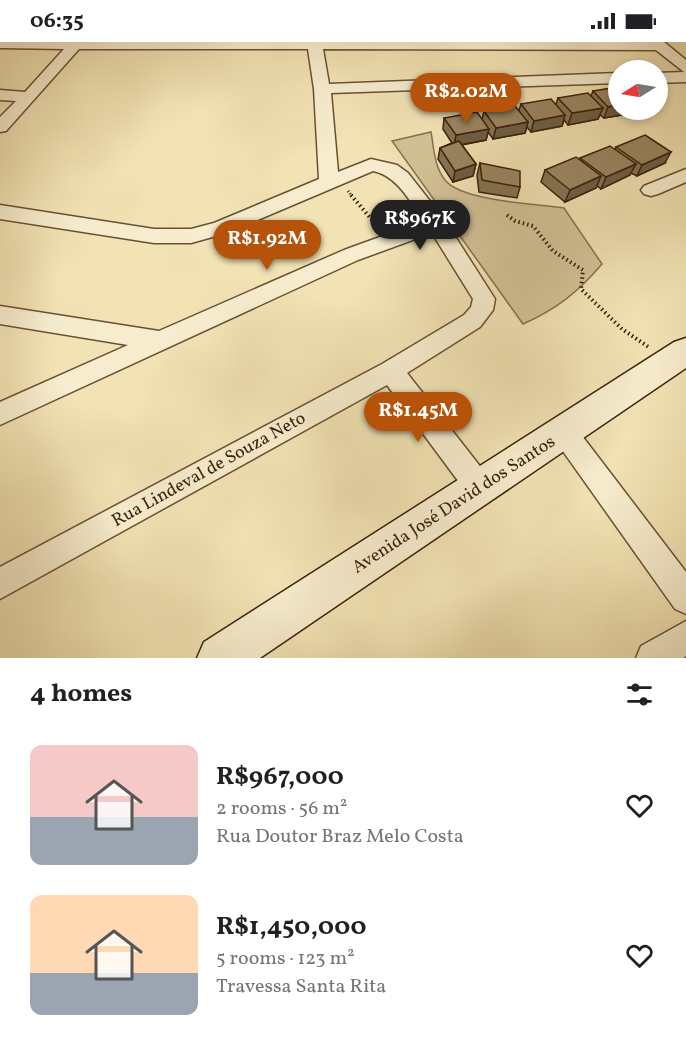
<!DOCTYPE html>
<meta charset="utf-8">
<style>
:root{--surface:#fff;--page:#f2f2f2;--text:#202124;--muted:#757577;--accent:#b45309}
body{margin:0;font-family:Vollkorn,serif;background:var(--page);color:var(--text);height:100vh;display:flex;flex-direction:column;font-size:22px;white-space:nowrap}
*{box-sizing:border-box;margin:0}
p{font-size:20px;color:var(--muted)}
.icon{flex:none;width:33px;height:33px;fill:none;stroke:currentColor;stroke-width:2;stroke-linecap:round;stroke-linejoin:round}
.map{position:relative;height:616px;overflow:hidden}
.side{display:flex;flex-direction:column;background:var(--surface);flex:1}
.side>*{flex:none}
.needle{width:39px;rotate:259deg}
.controls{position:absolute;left:608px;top:18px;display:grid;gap:12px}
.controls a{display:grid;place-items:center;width:60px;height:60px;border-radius:50%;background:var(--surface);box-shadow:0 3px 9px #0003;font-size:30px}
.price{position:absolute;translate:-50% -51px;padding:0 14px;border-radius:21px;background:var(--accent);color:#fff;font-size:20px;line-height:39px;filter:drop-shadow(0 2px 3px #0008)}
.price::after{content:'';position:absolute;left:50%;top:36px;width:18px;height:14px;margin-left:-9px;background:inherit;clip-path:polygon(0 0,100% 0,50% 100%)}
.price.on{background:#222;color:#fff}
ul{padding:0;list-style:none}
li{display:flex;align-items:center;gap:18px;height:150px;padding:0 30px}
li span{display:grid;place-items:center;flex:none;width:168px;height:120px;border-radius:12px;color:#555}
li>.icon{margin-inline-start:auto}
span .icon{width:72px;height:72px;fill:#fffc;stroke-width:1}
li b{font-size:26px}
h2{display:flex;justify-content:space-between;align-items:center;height:72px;padding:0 30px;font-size:26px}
.status{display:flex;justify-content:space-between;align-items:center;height:42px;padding:0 30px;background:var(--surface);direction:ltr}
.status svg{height:16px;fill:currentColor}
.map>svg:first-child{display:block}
.green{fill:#d3c297;stroke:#87704f;stroke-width:1.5}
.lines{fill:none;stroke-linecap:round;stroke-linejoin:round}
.street-casing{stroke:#695032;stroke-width:3}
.secondary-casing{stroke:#3b1f07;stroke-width:3}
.path-far1{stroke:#3b1f07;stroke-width:3;stroke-dasharray:1 2;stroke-linecap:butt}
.path{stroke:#3b1f07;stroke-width:4;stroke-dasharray:1.5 3;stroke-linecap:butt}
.street{fill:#f7edce;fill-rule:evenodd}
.secondary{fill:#f7edce;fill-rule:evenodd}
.wall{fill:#847253;stroke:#3b1f07;stroke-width:1.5}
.shaded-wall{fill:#6c5d44;stroke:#3b1f07;stroke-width:1.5}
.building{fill:#9a8561;stroke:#3b1f07;stroke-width:1.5}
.labels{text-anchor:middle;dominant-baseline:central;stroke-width:6;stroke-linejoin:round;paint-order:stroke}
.street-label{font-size:18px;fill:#3b1f07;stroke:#f7edce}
</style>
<div class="status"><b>06:35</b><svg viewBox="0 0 49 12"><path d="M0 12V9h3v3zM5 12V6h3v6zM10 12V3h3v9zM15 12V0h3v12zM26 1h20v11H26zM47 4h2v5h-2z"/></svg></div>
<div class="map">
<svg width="686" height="616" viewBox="0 0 686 616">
<rect width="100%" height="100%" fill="#f2e3b4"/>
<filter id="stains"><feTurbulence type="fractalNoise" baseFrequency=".00333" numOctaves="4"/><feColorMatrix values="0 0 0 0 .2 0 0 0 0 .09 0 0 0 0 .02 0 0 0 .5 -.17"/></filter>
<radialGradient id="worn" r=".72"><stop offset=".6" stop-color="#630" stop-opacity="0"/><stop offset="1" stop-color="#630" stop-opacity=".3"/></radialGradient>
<path class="green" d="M 431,90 C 434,106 434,124 445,138 C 461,159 537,162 564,166 L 602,222 C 578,250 557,267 523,282 L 392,99 Z"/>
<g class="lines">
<defs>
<g id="street">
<path d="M 0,0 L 664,0 L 686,18 L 686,40 L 657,41 L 657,31 L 684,30 L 656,8 L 323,7 L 329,42 L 618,31 L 618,41 L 331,51 L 338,130 L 371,117 L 397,123 L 408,131 L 444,177 L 495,257 L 493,268 L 480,285 L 407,331 L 490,437 L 494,446 L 490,455 L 480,459 L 470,455 L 387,343 L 0,557 L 0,525 L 382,322 L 464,273 L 471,265 L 473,257 L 432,191 L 358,218 L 0,383 L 0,360 L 128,303 L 0,282 L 0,264 L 159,289 L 344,208 L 424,179 C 410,160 398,134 373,129 L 227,191 L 191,201 L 154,201 L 0,177 L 0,163 L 154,187 L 191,187 L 214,181 L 319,137 L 314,47 L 308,7 L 79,7 L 6,89 L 0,90 L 0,75 L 16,59 L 0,58 L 0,48 L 25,50 L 64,7 L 0,6 Z"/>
<path d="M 686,127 L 686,140 L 658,152 L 651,154 L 644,152 L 641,148 L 644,144 Z"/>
<path d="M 564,378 L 573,382 L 686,530 L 686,572 L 675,567 L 555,398 L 551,390 L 555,382 Z"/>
<path d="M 686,579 L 686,614 L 683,616 L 636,616 L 641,604 Z"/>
</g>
<path id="secondary" d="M 686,296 L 686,326 L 260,616 L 197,616 L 204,600 L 674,300 Z"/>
</defs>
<use href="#street" class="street-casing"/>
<use href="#secondary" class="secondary-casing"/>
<path class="path-far1" d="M 348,149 L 352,154"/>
<g class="path">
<path d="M 351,153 L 378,185"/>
<path d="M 507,173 L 515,179 L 533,184 L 553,209 L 583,228 L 581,247 L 622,287 L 650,306"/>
</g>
<use href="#street" class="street"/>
<use href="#secondary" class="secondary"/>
</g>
<g class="wall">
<path d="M 593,49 L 618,68 L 634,68 L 633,71 L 604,76 L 600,73 L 598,77 L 568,83 L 564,78 L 562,84 L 531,90 L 527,85 L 525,91 L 493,97 L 488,90 L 486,98 L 462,103 L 476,122 L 473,134 L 453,140 L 438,117 L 440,106 L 452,101 L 443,87 L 444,76 L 482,77 L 484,69 L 519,68 L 521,62 L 556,62 L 558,56 L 591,54 Z"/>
<path d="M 616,105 L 665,121 L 637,134 L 631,131 L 630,133 L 601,147 L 597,144 L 596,146 L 565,160 L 541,140 L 545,128 L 580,118 L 580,116 L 615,107 Z"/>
<path d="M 480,121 L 520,145 L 517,156 L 479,150 L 477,133 Z"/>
</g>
<g class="shaded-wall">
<path d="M 618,63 L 618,68 L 634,68 L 633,71 L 604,76 L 608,65 Z"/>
<path d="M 603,66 L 598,77 L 568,83 L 572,71 Z"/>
<path d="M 565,73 L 562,84 L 531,90 L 534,79 Z"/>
<path d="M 528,80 L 525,91 L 493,97 L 496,86 Z"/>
<path d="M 489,87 L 486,98 L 454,104 L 456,93 Z"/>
<path d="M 671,110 L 665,121 L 637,134 L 642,123 Z"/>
<path d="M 476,122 L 473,134 L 453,140 L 455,129 Z"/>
<path d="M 636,122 L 630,133 L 601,147 L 606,135 Z"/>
<path d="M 601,134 L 596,146 L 565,160 L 570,148 Z"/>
</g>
<g class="building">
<path d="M 618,45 L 618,63 L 608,65 L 593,49 Z"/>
<path d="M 588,51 L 603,66 L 572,71 L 558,56 Z"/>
<path d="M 551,57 L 565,73 L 534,79 L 521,62 Z"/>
<path d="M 515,64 L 528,80 L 496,86 L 484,69 Z"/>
<path d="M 477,70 L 489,87 L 456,93 L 444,76 Z"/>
<path d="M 645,93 L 671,110 L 642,123 L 616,105 Z"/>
<path d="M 459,99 L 476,122 L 455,129 L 440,106 Z"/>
<path d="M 610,104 L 636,122 L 606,135 L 580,116 Z"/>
<path d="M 576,115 L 601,134 L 570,148 L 545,128 Z"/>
<path d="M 480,121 L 520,129 L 520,145 L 482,138 Z"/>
</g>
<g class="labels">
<g class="street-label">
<text transform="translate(209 428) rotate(-29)">Rua Lindeval de Souza Neto</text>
<text transform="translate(454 463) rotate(-33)">Avenida José David dos Santos</text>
</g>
</g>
<rect width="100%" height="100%" filter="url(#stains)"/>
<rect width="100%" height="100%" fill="url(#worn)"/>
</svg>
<div class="controls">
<a><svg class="needle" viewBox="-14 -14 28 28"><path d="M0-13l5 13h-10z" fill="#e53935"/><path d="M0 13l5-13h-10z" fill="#757577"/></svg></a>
</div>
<b class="price" style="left:466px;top:82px">R$2.02M</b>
<b class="price on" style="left:420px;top:209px">R$967K</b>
<b class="price" style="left:267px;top:229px">R$1.92M</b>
<b class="price" style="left:418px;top:401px">R$1.45M</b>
</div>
<section class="side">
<h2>4 homes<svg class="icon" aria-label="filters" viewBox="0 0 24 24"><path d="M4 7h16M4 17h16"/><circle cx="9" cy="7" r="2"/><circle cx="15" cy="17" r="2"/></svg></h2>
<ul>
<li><span style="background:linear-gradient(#f6c9c9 60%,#9aa5b1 0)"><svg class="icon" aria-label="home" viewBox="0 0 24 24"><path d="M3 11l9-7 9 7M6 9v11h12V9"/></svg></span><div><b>R$967,000</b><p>2 rooms · 56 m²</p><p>Rua Doutor Braz Melo Costa</p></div><svg class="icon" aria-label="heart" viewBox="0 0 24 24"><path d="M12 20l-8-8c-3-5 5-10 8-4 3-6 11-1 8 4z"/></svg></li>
<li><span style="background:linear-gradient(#ffd9b3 65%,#9aa5b1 0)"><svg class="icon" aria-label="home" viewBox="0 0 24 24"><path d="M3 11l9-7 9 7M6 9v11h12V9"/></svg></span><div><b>R$1,450,000</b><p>5 rooms · 123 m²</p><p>Travessa Santa Rita</p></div><svg class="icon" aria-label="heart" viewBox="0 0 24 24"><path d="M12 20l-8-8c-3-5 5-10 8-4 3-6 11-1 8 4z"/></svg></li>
</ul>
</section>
